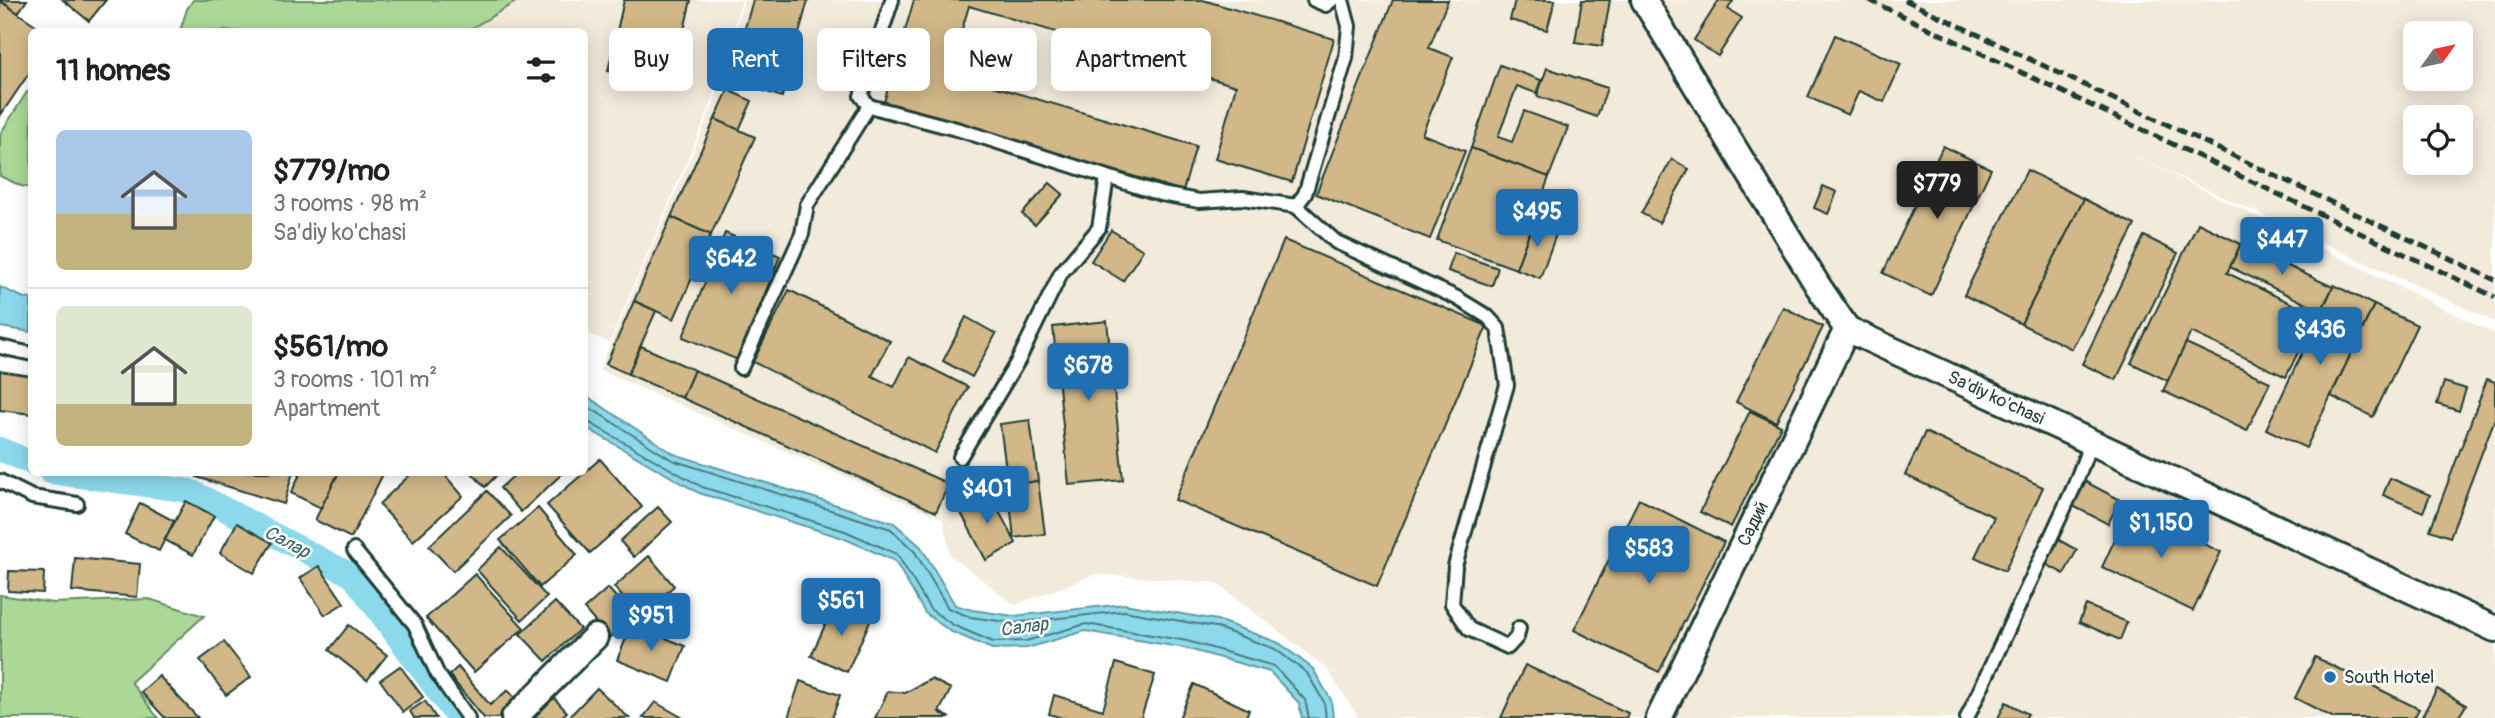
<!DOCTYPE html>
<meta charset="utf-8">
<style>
:root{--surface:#fff;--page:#f6f6f6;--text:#202124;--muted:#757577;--line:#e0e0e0;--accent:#1f6fb2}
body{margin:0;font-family:Pangolin,sans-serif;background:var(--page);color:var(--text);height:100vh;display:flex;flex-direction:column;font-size:26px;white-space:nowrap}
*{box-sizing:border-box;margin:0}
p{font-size:23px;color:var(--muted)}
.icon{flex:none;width:38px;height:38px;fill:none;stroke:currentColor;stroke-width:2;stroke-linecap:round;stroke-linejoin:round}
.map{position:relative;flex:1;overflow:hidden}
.side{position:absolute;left:28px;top:28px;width:560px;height:448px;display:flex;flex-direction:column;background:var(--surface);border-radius:10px;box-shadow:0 4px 18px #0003}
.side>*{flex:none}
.guide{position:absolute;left:609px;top:28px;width:665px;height:63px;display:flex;gap:14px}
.needle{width:46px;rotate:57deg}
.controls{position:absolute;left:2403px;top:21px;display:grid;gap:14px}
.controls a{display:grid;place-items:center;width:70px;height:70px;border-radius:10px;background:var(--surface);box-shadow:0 4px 18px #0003;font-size:35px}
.price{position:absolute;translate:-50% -60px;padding:0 16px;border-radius:7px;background:var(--accent);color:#fff;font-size:23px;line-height:46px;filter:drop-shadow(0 2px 4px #0008)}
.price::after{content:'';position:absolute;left:50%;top:42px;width:21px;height:16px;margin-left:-10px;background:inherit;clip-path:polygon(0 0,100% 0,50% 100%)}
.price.current{background:#222;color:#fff}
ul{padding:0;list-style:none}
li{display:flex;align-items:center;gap:21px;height:175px;padding:0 28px}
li+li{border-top:2px solid var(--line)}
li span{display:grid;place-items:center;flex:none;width:196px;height:140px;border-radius:10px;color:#555}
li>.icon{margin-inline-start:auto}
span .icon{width:84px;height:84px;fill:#fffc;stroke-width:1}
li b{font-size:30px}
h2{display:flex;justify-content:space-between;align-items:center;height:84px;padding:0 28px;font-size:30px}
.chip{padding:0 24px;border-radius:10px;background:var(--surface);box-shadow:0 4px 18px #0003;font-size:24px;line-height:63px}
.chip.current{background:var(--accent);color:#fff}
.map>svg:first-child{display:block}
.built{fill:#f2eadb;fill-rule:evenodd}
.green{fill:#abd896;stroke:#658a65;stroke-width:2}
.water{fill:#8cd9ec;stroke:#609ba2;stroke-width:2}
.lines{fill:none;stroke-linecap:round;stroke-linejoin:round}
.shore{stroke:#4b7b7e;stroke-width:2}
.canal{stroke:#8cd9ec;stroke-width:24}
.building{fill:#d2b888;stroke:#1f3d34;stroke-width:2}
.service-casing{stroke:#1f3d34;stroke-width:18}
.minor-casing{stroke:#1f3d34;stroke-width:30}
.service{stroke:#fff;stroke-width:12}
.minor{stroke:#fff;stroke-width:24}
.rail{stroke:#1f3d34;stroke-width:5;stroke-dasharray:10 5;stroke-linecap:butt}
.poi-dot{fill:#1f6fb2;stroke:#fff;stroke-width:2.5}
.labels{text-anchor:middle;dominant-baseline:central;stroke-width:5;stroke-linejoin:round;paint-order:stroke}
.street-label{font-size:18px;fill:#1f3d34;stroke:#fff}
.poi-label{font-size:18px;fill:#1f3d34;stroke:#fff;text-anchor:start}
.water-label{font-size:19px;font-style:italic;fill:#3a6462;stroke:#fff}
</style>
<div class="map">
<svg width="2495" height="718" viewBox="0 0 2495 718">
<rect width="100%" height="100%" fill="#fff"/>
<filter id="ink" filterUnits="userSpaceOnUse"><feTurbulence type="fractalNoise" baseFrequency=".0143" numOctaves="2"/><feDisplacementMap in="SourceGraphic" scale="14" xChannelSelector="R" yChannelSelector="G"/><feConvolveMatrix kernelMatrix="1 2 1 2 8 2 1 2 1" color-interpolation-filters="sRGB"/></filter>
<g filter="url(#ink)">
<g class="built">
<path d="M 519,0 L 742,0 L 712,102 L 609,343 L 585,332 L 584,32 L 467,32 Z"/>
<path d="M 744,0 L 2495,0 L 2495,322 L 2130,154 L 2495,334 L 2495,718 L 1359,718 L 1326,668 L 1217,583 L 1096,574 L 1015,605 L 950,555 L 943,519 L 599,370 L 714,103 ZM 2415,33 L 2460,33 L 2460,79 L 2415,79 ZM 2415,117 L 2460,117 L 2460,163 L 2415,163 Z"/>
</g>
<g class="green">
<path d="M 193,0 L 519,0 L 467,31 L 180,31 L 187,9 Z"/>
<path d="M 27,92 L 32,95 L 31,188 L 21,186 L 0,176 L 0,134 Z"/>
<path d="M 0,595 L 53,603 L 149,599 L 204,616 L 131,682 L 158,718 L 0,718 Z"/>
</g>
<g class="water">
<path d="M 0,287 L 24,298 L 31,299 L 31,332 L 0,327 Z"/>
<path d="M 585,395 L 674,454 L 894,523 L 921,547 L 955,605 L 972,610 L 1014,616 L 1124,604 L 1217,620 L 1279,643 L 1313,669 L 1331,700 L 1333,718 L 1302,718 L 1299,703 L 1270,672 L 1185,648 L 1085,631 L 1027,648 L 992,649 L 950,631 L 925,613 L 895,561 L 843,538 L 699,493 L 585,427 Z"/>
</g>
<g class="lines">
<g class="shore">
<path d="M 584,404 L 672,460 L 891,529 L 915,552 L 948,608 L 970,617 L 1014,623 L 1124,611 L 1215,627 L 1275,649 L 1307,673 L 1324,702 L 1326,718"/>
<path d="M 584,422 L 590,423 L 702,487 L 845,531 L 897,554 L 930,609 L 953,625 L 993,642 L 1026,641 L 1086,624 L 1187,641 L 1274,666 L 1305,700 L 1309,718"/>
</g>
<g class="canal">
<path d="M 0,449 L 32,463"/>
<path d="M 51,472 L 190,491 L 353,576 L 458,718"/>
</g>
</g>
<g class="building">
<path d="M 0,0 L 27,0 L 18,13 Z"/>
<path d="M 63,0 L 106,0 L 89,21 Z"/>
<path d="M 624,0 L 691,0 L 671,86 L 608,71 Z"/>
<path d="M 753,0 L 808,0 L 782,97 L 730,80 Z"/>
<path d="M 914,0 L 1203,0 L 1334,39 L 1292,182 L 1215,159 L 1236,86 L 969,6 L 949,73 L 1196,146 L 1183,191 L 884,102 Z"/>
<path d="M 1393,0 L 1448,0 L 1429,48 L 1453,57 L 1422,134 L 1465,151 L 1430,239 L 1316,194 Z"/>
<path d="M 1515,0 L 1555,0 L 1547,30 L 1510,20 Z"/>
<path d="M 1582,0 L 1610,0 L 1602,46 L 1575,42 Z"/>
<path d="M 1719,0 L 1733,1 L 1728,9 L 1742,18 L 1718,56 L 1694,40 Z"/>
<path d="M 0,1 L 46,32 L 32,32 L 32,69 L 0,116 Z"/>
<path d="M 1835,35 L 1901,64 L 1884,102 L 1859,91 L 1848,115 L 1808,97 Z"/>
<path d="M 1500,65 L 1541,80 L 1536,93 L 1517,86 L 1498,137 L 1512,142 L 1524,111 L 1568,127 L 1549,177 L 1471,148 Z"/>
<path d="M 1547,68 L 1607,88 L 1597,117 L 1537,96 Z"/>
<path d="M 728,90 L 752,101 L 739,130 L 715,119 Z"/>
<path d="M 715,119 L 755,137 L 711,235 L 671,217 Z"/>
<path d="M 1943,146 L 1991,169 L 1931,296 L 1883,273 Z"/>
<path d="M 1471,148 L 1549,177 L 1516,269 L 1437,240 Z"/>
<path d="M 1672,159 L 1689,169 L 1659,223 L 1641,213 Z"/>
<path d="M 2027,170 L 2084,199 L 2021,324 L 1964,295 Z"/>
<path d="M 1050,183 L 1063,194 L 1035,225 L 1022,214 Z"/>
<path d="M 1823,186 L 1837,192 L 1828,214 L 1814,208 Z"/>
<path d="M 2084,199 L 2135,225 L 2072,349 L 2021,324 Z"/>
<path d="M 671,217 L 711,235 L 674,319 L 634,301 Z"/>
<path d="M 1534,220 L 1558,229 L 1540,278 L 1516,269 Z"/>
<path d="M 2198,223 L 2241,244 L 2227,273 L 2316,315 L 2286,377 L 2191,332 L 2168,381 L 2131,363 Z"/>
<path d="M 1111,230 L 1143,250 L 1123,281 L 1091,261 Z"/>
<path d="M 725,233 L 780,256 L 738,360 L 683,337 Z"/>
<path d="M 2144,236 L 2178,253 L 2116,380 L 2082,364 Z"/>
<path d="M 1284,240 L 1487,326 L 1377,586 L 1175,500 Z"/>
<path d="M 2241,244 L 2333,287 L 2321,311 L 2230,267 Z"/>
<path d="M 1454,253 L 1498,268 L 1492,286 L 1448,271 Z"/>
<path d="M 2334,285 L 2374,305 L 2306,448 L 2266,429 Z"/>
<path d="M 789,290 L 890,341 L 872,376 L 894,387 L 909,357 L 968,387 L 935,453 L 753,362 Z"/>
<path d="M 634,301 L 656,311 L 628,374 L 606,364 Z"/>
<path d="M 2374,305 L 2417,325 L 2373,417 L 2331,396 Z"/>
<path d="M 1783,307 L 1823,327 L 1776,422 L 1736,402 Z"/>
<path d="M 966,317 L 996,334 L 972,377 L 943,361 Z"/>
<path d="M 1107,321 L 1123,480 L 1069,485 L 1053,327 Z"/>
<path d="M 2186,343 L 2270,382 L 2247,431 L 2163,391 Z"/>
<path d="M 641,346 L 694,370 L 682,398 L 628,374 Z"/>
<path d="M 694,370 L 949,484 L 936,512 L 682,398 Z"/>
<path d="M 0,371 L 32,376 L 32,414 L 0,410 Z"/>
<path d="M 2487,379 L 2495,382 L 2495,418 L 2450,537 L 2430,530 Z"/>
<path d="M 2444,382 L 2466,389 L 2459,411 L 2437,404 Z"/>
<path d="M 1750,411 L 1781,426 L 1731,527 L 1700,512 Z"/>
<path d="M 1030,420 L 1038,481 L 1008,485 L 1000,424 Z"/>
<path d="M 1925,432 L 2043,487 L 2005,571 L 1975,557 L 1994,517 L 1905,475 Z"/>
<path d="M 600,459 L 642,507 L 590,553 L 547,505 Z"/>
<path d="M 199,472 L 293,472 L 284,504 L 197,477 Z"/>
<path d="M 301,472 L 339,472 L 321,508 L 291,493 Z"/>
<path d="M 339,472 L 384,472 L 351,538 L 315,520 Z"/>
<path d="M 413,472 L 442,472 L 463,496 L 413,541 L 379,504 Z"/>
<path d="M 471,472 L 500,472 L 485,487 Z"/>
<path d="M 518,472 L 564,472 L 521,512 L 500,488 Z"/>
<path d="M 2390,478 L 2430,495 L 2423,512 L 2383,495 Z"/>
<path d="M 1038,481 L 1045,534 L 1014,538 L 1008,485 Z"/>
<path d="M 2086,482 L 2120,500 L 2108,524 L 2073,506 Z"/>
<path d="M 487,491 L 511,516 L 453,571 L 429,546 Z"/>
<path d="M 989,493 L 1016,543 L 986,560 L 959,509 Z"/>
<path d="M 1639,499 L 1724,542 L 1659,672 L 1574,630 Z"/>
<path d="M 186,501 L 214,516 L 193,555 L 165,540 Z"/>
<path d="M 140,503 L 174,521 L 159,551 L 125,534 Z"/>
<path d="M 658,507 L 672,522 L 634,557 L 620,541 Z"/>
<path d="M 538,508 L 577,555 L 540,587 L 500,540 Z"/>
<path d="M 2129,509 L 2221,552 L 2193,611 L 2102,567 Z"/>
<path d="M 237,523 L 272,543 L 254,573 L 220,553 Z"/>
<path d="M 2057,539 L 2077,550 L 2064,574 L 2044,563 Z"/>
<path d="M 501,547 L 547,597 L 522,620 L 477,570 Z"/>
<path d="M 649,556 L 674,586 L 639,617 L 614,587 Z"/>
<path d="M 75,558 L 140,564 L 137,597 L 72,591 Z"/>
<path d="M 319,566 L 344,603 L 325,615 L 300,578 Z"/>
<path d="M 9,571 L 44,572 L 43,593 L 8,591 Z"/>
<path d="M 475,574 L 524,628 L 474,672 L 426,618 Z"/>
<path d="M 608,588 L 633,617 L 609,638 L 584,609 Z"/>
<path d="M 555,602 L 580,629 L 546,661 L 520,634 Z"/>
<path d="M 835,603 L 871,619 L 847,672 L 811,656 Z"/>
<path d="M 2086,605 L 2127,622 L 2120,640 L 2079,622 Z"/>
<path d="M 632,624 L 685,646 L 671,682 L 617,660 Z"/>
<path d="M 349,625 L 387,655 L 367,680 L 329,650 Z"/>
<path d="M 224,642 L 251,677 L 226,695 L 200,660 Z"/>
<path d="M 2315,657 L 2419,709 L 2414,718 L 2334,718 L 2295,698 Z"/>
<path d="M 1116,663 L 1155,675 L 1141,718 L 1062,718 L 1049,714 L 1054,695 L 1103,710 Z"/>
<path d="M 1525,665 L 1628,713 L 1626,718 L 1501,718 Z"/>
<path d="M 400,666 L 423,697 L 403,712 L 380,680 Z"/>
<path d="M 458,667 L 490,705 L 508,690 L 518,702 L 498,718 L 484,718 L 449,675 Z"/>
<path d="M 159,676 L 198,718 L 165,718 L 141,692 Z"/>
<path d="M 931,679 L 951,689 L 939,712 L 950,718 L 875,718 L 888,691 L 905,693 Z"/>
<path d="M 800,681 L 840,695 L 832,718 L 788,718 Z"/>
<path d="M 1194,684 L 1249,710 L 1245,718 L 1179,718 Z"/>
<path d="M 597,688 L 629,718 L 568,718 Z"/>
<path d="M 2437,689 L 2466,705 L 2458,718 L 2421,718 Z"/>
<path d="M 553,697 L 567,712 L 560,718 L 530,718 Z"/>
<path d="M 425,701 L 436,718 L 414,718 L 410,711 Z"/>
<path d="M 655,702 L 683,718 L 643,718 Z"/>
<path d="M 2006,702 L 2028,714 L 2025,718 L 1998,718 Z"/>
</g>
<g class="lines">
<defs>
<g id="service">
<path d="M 892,0 L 861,96 L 869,106 L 960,130 L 1161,194 L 1199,201 L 1243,198 L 1296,206 L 1305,194 L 1346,58 L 1349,26 L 1342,0"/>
<path d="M 1314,0 L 1326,5 L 1332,0"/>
<path d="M 1296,206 L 1336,242 L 1457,298 L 1488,317 L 1498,328 L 1507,385 L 1455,566 L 1452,604 L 1469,629 L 1508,647 L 1517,637 L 1519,628"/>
<path d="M 0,347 L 32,354"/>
<path d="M 741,368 L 802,234 L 807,205 L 869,106"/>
<path d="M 960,457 L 1018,361 L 1061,273 L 1099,228 L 1107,177"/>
<path d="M 0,481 L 32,497 L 77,504"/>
<path d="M 354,550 L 415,625 L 437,673 L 468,718"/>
<path d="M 1967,718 L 2074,487 L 2091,442"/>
</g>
<g id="minor">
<path d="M 1644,0 L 1818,286 L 1847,329 L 2495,629"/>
<path d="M 514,718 L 595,637"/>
<path d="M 1659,718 L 1847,329"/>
</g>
</defs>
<use href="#service" class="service-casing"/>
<use href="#minor" class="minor-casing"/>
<use href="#service" class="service"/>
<use href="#minor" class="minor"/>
<g class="rail">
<path d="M 1869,0 L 2495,297"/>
<path d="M 1905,0 L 2495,280"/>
</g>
</g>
</g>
<circle class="poi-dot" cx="2330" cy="677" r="7"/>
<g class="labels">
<g class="street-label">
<text transform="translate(1996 398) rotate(25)">Sa'diy ko'chasi</text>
<text transform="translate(1753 524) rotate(-64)">Садий</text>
</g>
<g class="poi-label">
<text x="2344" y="677">South Hotel</text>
</g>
<g class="water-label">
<text transform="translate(287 542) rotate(28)">Салар</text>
<text transform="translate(1024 627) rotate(-7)">Салар</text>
</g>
</g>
</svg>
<div class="controls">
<a><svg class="needle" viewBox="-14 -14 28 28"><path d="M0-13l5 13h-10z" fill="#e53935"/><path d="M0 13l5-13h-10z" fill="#757577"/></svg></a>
<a><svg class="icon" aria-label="locate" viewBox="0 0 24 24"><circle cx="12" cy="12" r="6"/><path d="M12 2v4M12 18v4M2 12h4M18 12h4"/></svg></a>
</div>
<b class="price current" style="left:1937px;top:221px">$779</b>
<b class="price" style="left:1537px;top:249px">$495</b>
<b class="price" style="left:2282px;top:277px">$447</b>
<b class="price" style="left:731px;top:296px">$642</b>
<b class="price" style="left:2320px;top:367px">$436</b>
<b class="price" style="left:1088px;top:403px">$678</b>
<b class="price" style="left:987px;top:526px">$401</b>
<b class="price" style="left:2161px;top:560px">$1,150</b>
<b class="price" style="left:1649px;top:586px">$583</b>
<b class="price" style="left:841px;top:638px">$561</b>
<b class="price" style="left:651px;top:653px">$951</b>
<div class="guide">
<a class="chip">Buy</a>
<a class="chip current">Rent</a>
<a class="chip">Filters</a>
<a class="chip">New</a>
<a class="chip">Apartment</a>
</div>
<section class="side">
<h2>11 homes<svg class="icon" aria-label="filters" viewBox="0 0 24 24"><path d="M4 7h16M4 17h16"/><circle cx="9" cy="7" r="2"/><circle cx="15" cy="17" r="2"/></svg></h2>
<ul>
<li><span style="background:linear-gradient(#a9c7e8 60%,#c2b280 0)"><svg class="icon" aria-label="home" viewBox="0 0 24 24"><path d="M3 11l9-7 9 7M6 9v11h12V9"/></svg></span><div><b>$779/mo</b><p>3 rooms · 98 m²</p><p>Sa'diy ko'chasi</p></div></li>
<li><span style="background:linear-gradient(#dfe7d0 70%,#c2b280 0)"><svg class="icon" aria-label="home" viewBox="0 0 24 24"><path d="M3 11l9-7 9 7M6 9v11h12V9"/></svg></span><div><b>$561/mo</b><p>3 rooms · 101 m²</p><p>Apartment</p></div></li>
</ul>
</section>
</div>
